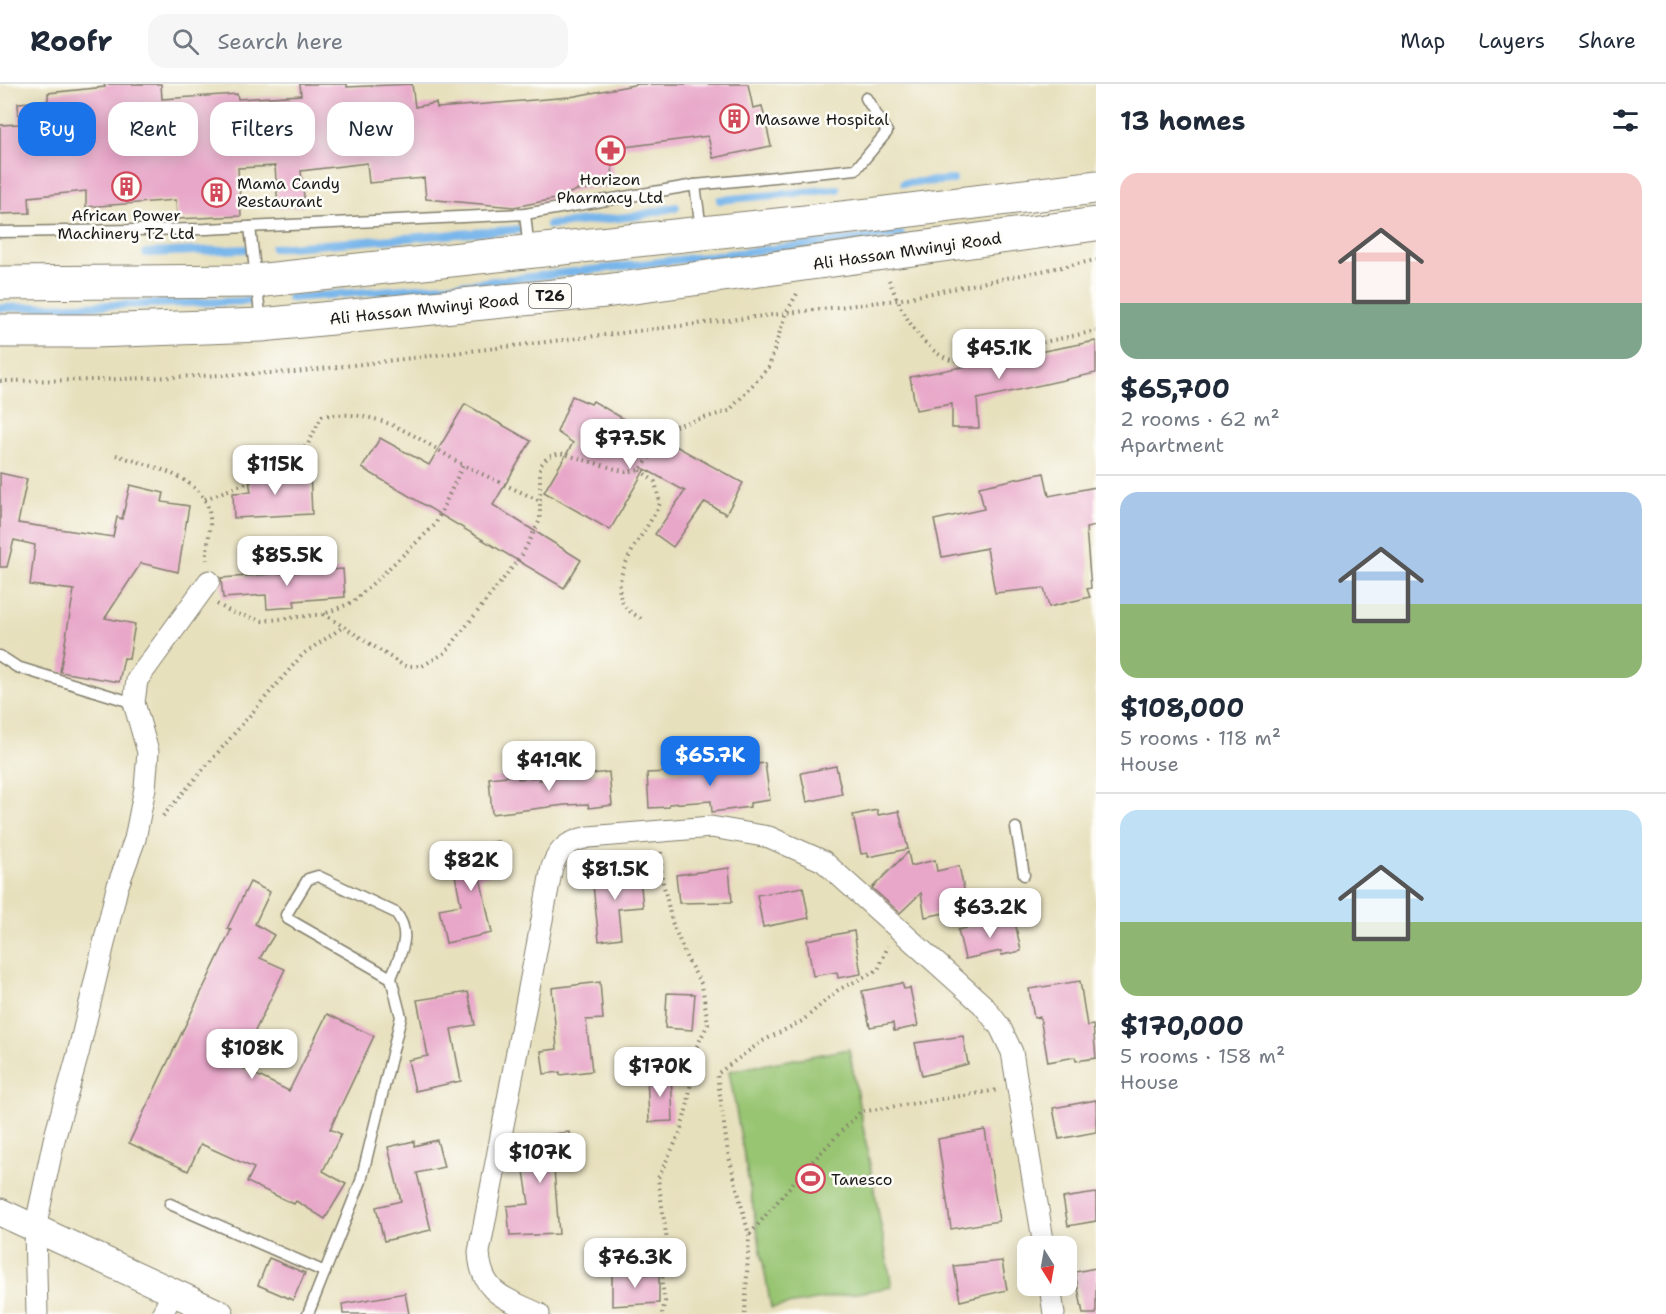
<!DOCTYPE html>
<meta charset="utf-8">
<style>
:root{--surface:#fff;--page:#f6f6f7;--text:#1f2937;--muted:#747a83;--line:#e0e1e3;--accent:#1a73e8}
body{margin:0;font-family:"Shantell Sans",sans-serif;background:var(--page);color:var(--text);height:100vh;display:flex;flex-direction:column;font-size:22px;white-space:nowrap}
*{box-sizing:border-box;margin:0}
p{font-size:20px;color:var(--muted)}
.icon{flex:none;width:33px;height:33px;fill:none;stroke:currentColor;stroke-width:2;stroke-linecap:round;stroke-linejoin:round}
.map{position:relative;flex:1;overflow:hidden}
.details{display:flex;flex-direction:column;background:var(--surface);width:570px}
.details>*{flex:none}
.guide{position:absolute;left:18px;top:18px;width:570px;height:54px;display:flex;gap:12px}
.needle{width:39px;rotate:169deg}
.fabs{position:absolute;left:1017px;top:1152px;display:grid;gap:12px}
.fabs a{display:grid;place-items:center;width:60px;height:60px;border-radius:12px;background:var(--surface);box-shadow:0 3px 15px #0003;font-size:30px}
.price{position:absolute;translate:-50% -51px;padding:0 14px;border-radius:12px;background:#fff;color:#222;font-size:20px;line-height:39px;filter:drop-shadow(0 2px 3px #0008)}
.price::after{content:'';position:absolute;left:50%;top:36px;width:18px;height:14px;margin-left:-9px;background:inherit;clip-path:polygon(0 0,100% 0,50% 100%)}
.price.current{background:var(--accent);color:#fff}
ul{padding:0;list-style:none}
li{display:grid;align-content:center;gap:12px;height:318px;padding:0 24px}
li+li{border-top:2px solid var(--line)}
li span{display:grid;place-items:center;height:186px;border-radius:18px;color:#555}
li>.icon{margin-inline-start:auto}
span .icon{width:108px;height:108px;fill:#fffc;stroke-width:1}
li b{font-size:26px}
h2{display:flex;justify-content:space-between;align-items:center;height:72px;padding:0 24px;font-size:26px}
.tag{padding:0 21px;border-radius:18px;background:var(--surface);box-shadow:0 3px 15px #0003;font-size:21px;line-height:54px}
.tag.current{background:var(--accent);color:#fff}
header{display:flex;align-items:center;gap:36px;box-sizing:border-box;height:84px;padding:0 30px;background:var(--surface);border-bottom:2px solid var(--line)}
header strong{font-size:28px}
nav{display:flex;gap:33px;margin-inline-start:auto;font-size:21px}
.search{width:420px;height:54px;background:var(--page);display:flex;align-items:center;gap:15px;box-sizing:border-box;padding:0 21px;border-radius:18px;color:var(--muted);font-size:22px}
main{display:flex;flex:1;min-height:0}
.map>svg:first-child{display:block}
.green{fill:#98c572;stroke:#5a7047;stroke-width:1.5}
.lines{fill:none;stroke-linecap:round;stroke-linejoin:round}
.stream{stroke:#78b6eb;stroke-width:8}
.building{fill:#e8a7c9}
.service-casing{stroke:#827e6c;stroke-width:13}
.minor-casing{stroke:#827e6c;stroke-width:23}
.tertiary-casing{stroke:#827e6c;stroke-width:29}
.trunk-casing{stroke:#827e6c;stroke-width:35}
.path{stroke:#827e6c;stroke-width:4;stroke-dasharray:1.5 4.5;stroke-linecap:butt}
.service{stroke:#fff;stroke-width:10}
.minor{stroke:#fff;stroke-width:21}
.tertiary{stroke:#fff;stroke-width:27}
.trunk{stroke:#fff;stroke-width:33}
.labels{text-anchor:middle;dominant-baseline:central;stroke-width:5;stroke-linejoin:round;paint-order:stroke}
.shield{fill:#fdfcf7;stroke:#605f5e;stroke-width:1.5}
.shield-label{font-size:15px;font-weight:bold;fill:#1c1c1c}
.poi-label{font-size:16px;fill:#1c1c1c;stroke:#fdfcf7;text-anchor:start}
.street-label{font-size:16px;fill:#1c1c1c;stroke:#fdfcf7}
</style>
<header>
<strong>Roofr</strong>
<div class="search"><svg class="icon" aria-label="search" viewBox="0 0 24 24"><circle cx="10" cy="10" r="6"/><path d="M15 15l6 6"/></svg>Search here</div>
<nav><a>Map</a><a>Layers</a><a>Share</a></nav>
</header>
<main>
<div class="map">
<svg width="1096" height="1230" viewBox="0 0 1096 1230">
<rect width="100%" height="100%" fill="#fdfcf7"/>
<filter id="ink" filterUnits="userSpaceOnUse"><feTurbulence type="fractalNoise" baseFrequency=".0167" numOctaves="2"/><feDisplacementMap in="SourceGraphic" scale="12" xChannelSelector="R" yChannelSelector="G"/><feConvolveMatrix kernelMatrix="1 2 1 2 8 2 1 2 1" color-interpolation-filters="sRGB"/></filter>
<filter id="wash" filterUnits="userSpaceOnUse"><feTurbulence type="fractalNoise" baseFrequency=".008" numOctaves="4" result="noise"/><feDisplacementMap in="SourceGraphic" scale="24" xChannelSelector="R" yChannelSelector="G"/><feGaussianBlur stdDeviation="1.35" result="paint"/><feColorMatrix in="noise" values="0 0 0 0 0 0 0 0 0 0 0 0 0 0 0 0 0 1.4 0 .05"/><feComposite in="paint" operator="in"/></filter>
<g filter="url(#wash)">
<rect width="100%" height="100%" fill="#e7e0bd"/>
<path class="green" d="M 849,965 L 892,1203 L 771,1224 L 729,987 Z"/>
<g class="lines">
<g class="stream">
<path d="M 904,99 L 953,96"/>
<path d="M 720,116 L 837,105"/>
<path d="M 549,141 L 636,132 L 676,123"/>
<path d="M 274,164 L 524,145"/>
<path d="M 146,169 L 248,165"/>
<path d="M 290,214 L 470,200 L 901,150"/>
<path d="M 0,224 L 254,217"/>
</g>
</g>
<g id="blocks">
<g class="building">
<path d="M 104,0 L 161,0 L 162,15 L 237,10 L 238,15 L 301,11 L 300,0 L 347,0 L 347,3 L 412,0 L 415,23 L 436,19 L 437,24 L 570,13 L 639,0 L 748,0 L 753,24 L 762,22 L 771,62 L 713,74 L 708,52 L 610,65 L 614,102 L 577,106 L 555,115 L 514,123 L 426,115 L 424,94 L 369,99 L 367,79 L 301,87 L 305,122 L 278,124 L 275,82 L 238,84 L 241,132 L 177,135 L 176,116 L 86,123 L 86,107 L 29,113 L 30,129 L 0,130 L 0,41 L 19,40 L 18,19 L 48,17 L 48,9 L 105,3 Z"/>
<path d="M 1096,257 L 1096,289 L 977,315 L 979,344 L 952,344 L 952,320 L 916,326 L 910,293 Z"/>
<path d="M 572,312 L 591,320 L 593,317 L 673,364 L 674,361 L 743,399 L 726,430 L 705,418 L 673,463 L 655,450 L 685,407 L 645,385 L 610,446 L 544,408 L 573,359 L 557,348 Z"/>
<path d="M 465,320 L 531,357 L 493,421 L 581,476 L 564,504 L 362,384 L 380,354 L 429,381 Z"/>
<path d="M 310,387 L 312,430 L 234,434 L 233,409 L 251,408 L 248,390 Z"/>
<path d="M 0,389 L 27,395 L 18,439 L 113,453 L 117,433 L 122,435 L 130,401 L 164,409 L 162,418 L 189,422 L 178,488 L 141,479 L 105,534 L 135,540 L 129,575 L 124,574 L 119,598 L 60,588 L 74,506 L 30,501 L 35,461 L 14,456 L 7,483 L 0,483 Z"/>
<path d="M 1044,389 L 1049,412 L 1096,403 L 1096,442 L 1086,444 L 1091,504 L 1087,505 L 1090,513 L 1049,523 L 1044,504 L 995,509 L 987,464 L 942,473 L 934,436 L 984,425 L 979,403 Z"/>
<path d="M 343,485 L 345,513 L 294,517 L 295,523 L 267,525 L 266,511 L 223,514 L 221,494 Z"/>
<path d="M 765,679 L 770,716 L 750,719 L 750,723 L 712,728 L 711,717 L 669,720 L 669,723 L 649,724 L 647,689 L 694,687 Z"/>
<path d="M 836,682 L 842,710 L 807,718 L 801,689 Z"/>
<path d="M 609,688 L 612,721 L 589,724 L 588,720 L 565,721 L 492,730 L 489,694 L 518,691 L 518,695 L 539,693 L 539,696 Z"/>
<path d="M 877,726 L 878,731 L 899,727 L 908,765 L 868,773 L 868,769 L 861,770 L 853,731 Z"/>
<path d="M 498,757 L 504,788 L 480,793 L 492,849 L 446,859 L 439,825 L 461,821 L 450,766 Z"/>
<path d="M 908,768 L 911,782 L 935,776 L 937,787 L 959,782 L 968,824 L 925,833 L 921,809 L 900,829 L 872,804 Z"/>
<path d="M 729,784 L 732,818 L 679,819 L 676,791 Z"/>
<path d="M 634,786 L 635,793 L 640,793 L 643,823 L 618,825 L 621,854 L 599,857 L 592,792 Z"/>
<path d="M 250,798 L 270,808 L 255,840 L 274,851 L 260,874 L 285,885 L 238,982 L 289,1007 L 327,930 L 374,952 L 330,1045 L 341,1050 L 323,1087 L 346,1100 L 325,1135 L 296,1117 L 294,1120 L 247,1098 L 254,1084 L 201,1060 L 188,1087 L 129,1059 L 231,846 L 227,845 Z"/>
<path d="M 803,803 L 809,834 L 763,843 L 757,811 Z"/>
<path d="M 1014,833 L 1021,867 L 1002,871 L 1001,867 L 965,875 L 958,846 Z"/>
<path d="M 854,847 L 861,890 L 838,894 L 837,888 L 813,892 L 807,856 Z"/>
<path d="M 1080,897 L 1087,942 L 1093,941 L 1096,974 L 1076,977 L 1075,973 L 1048,978 L 1040,933 L 1034,934 L 1029,905 Z"/>
<path d="M 600,898 L 603,935 L 586,936 L 592,987 L 560,991 L 560,988 L 544,990 L 541,967 L 557,965 L 552,904 Z"/>
<path d="M 902,899 L 904,905 L 910,904 L 918,942 L 894,947 L 893,939 L 870,943 L 862,907 Z"/>
<path d="M 468,908 L 475,941 L 451,945 L 461,997 L 415,1007 L 408,976 L 428,972 L 417,916 Z"/>
<path d="M 667,909 L 695,910 L 692,946 L 665,944 Z"/>
<path d="M 963,952 L 968,980 L 922,992 L 915,959 Z"/>
<path d="M 671,989 L 673,1037 L 649,1038 L 647,990 Z"/>
<path d="M 1096,1016 L 1096,1048 L 1059,1055 L 1053,1024 Z"/>
<path d="M 985,1046 L 999,1137 L 951,1145 L 938,1055 Z"/>
<path d="M 569,1048 L 573,1082 L 554,1085 L 559,1150 L 510,1152 L 507,1122 L 529,1120 L 519,1054 Z"/>
<path d="M 437,1056 L 444,1083 L 417,1089 L 431,1146 L 384,1157 L 376,1123 L 401,1117 L 388,1063 L 414,1057 L 414,1062 Z"/>
<path d="M 1096,1109 L 1096,1137 L 1068,1142 L 1063,1114 Z"/>
<path d="M 269,1174 L 305,1189 L 293,1216 L 258,1201 Z"/>
<path d="M 1002,1177 L 1007,1206 L 960,1217 L 954,1182 Z"/>
<path d="M 1096,1184 L 1096,1230 L 1083,1230 L 1075,1188 Z"/>
<path d="M 612,1188 L 659,1191 L 659,1219 L 612,1222 Z"/>
<path d="M 405,1209 L 409,1230 L 343,1230 L 342,1220 Z"/>
</g>
</g>
</g>
<g filter="url(#ink)">
<use href="#blocks" fill-opacity="0" stroke="#827e6c" stroke-width="1.5"/>
<g class="lines">
<defs>
<g id="service">
<path d="M 695,101 L 701,145"/>
<path d="M 525,130 L 529,166"/>
<path d="M 250,143 L 261,238"/>
<path d="M 0,148 L 206,145 L 525,130 L 695,101 L 856,85 L 887,48 L 866,14"/>
<path d="M 0,572 L 17,583 L 134,619"/>
<path d="M 1016,744 L 1024,791"/>
<path d="M 170,1120 L 325,1188"/>
<path d="M 308,1230 L 361,1097 L 401,933 L 391,894 L 288,835 L 286,831 L 308,795 L 318,792 L 396,829 C 413,851 400,870 391,894"/>
</g>
<g id="minor">
<path d="M 1050,1202 L 1054,1230"/>
<path d="M 37,1230 L 35,1145 L 54,1056 L 78,970 L 117,804 L 135,755 L 145,704 L 148,668 L 134,619 L 137,596 L 209,497"/>
<path d="M 162,1230 L 173,1209"/>
<path d="M 539,1230 C 505,1214 481,1210 479,1168 L 552,783 C 559,764 569,757 589,753 L 711,743 L 769,753 L 823,777 L 983,921 L 1000,943 L 1012,968 L 1044,1162"/>
</g>
<path id="tertiary" d="M 0,1128 L 220,1230"/>
<g id="trunk">
<path d="M 0,199 L 256,197 L 870,131 L 1096,103"/>
<path d="M 0,247 L 95,247 L 261,241 L 605,207 L 1096,140"/>
</g>
</defs>
<use href="#service" class="service-casing"/>
<use href="#minor" class="minor-casing"/>
<use href="#tertiary" class="tertiary-casing"/>
<use href="#trunk" class="trunk-casing"/>
<g class="path">
<path d="M 889,196 C 901,226 921,268 954,277 L 1096,247"/>
<path d="M 0,297 L 98,296 L 295,288 L 897,216 L 1096,176"/>
<path d="M 116,371 C 149,382 207,392 210,434 C 211,448 206,462 207,476"/>
<path d="M 640,386 L 655,398 L 660,419 C 649,446 609,487 622,518 C 625,526 636,531 643,536"/>
<path d="M 205,415 L 285,384 L 308,360 L 322,332 C 381,324 415,353 463,381"/>
<path d="M 217,520 L 233,529 L 263,537 L 324,530 L 353,518 L 435,441 L 463,381 L 542,418"/>
<path d="M 324,530 L 404,582 L 422,582 L 445,569 L 522,471 L 540,436 L 540,382 L 548,373 L 560,369 L 626,388 L 640,386 L 675,342 L 729,327 L 769,283 L 785,231 L 798,208"/>
<path d="M 163,732 L 303,570 L 343,543"/>
<path d="M 661,768 L 662,794 L 672,838 L 687,875 L 702,901 L 708,940 L 695,966 L 688,1019 L 680,1049 L 658,1094 L 667,1157 L 662,1199 L 665,1217 L 662,1230"/>
<path d="M 750,1150 L 805,1085 L 860,1028 L 998,1006"/>
<path d="M 745,1230 L 749,1151 L 728,1069 L 717,990 L 761,958 L 802,937 L 838,906 L 878,886 L 888,862"/>
</g>
<use href="#service" class="service"/>
<use href="#minor" class="minor"/>
<use href="#tertiary" class="tertiary"/>
<use href="#trunk" class="trunk"/>
</g>
</g>
<defs>
<symbol id="building-ring" viewBox="-11 -11 22 22"><circle r="9.5" fill="#fdfcf7" stroke="#d1495b" stroke-width="1.5"/><path d="M-4-6H4V6H1V3H-1V6H-4ZM-2.5-4.3h1.7v1.8h-1.7ZM.8-4.3h1.7v1.8H.8ZM-2.5-1h1.7V.8h-1.7ZM.8-1h1.7V.8H.8Z" fill="#d1495b"/></symbol>
<symbol id="pharmacy-ring" viewBox="-11 -11 22 22"><circle r="9.5" fill="#fdfcf7" stroke="#d1495b" stroke-width="1.5"/><path d="M-2-6h4v4h4v4h-4v4h-4v-4h-4v-4h4Z" fill="#d1495b"/></symbol>
<symbol id="stadium-ring" viewBox="-11 -11 22 22"><circle r="9.5" fill="#fdfcf7" stroke="#d1495b" stroke-width="1.5"/><path d="M0-5a6.5 5 0 1 0 0 10a6.5 5 0 1 0 0-10ZM-3.5-1.8h7v3.6h-7Z" fill="#d1495b"/></symbol>
</defs>
<g fill-rule="evenodd">
<use href="#building-ring" x="718" y="18" width="33" height="33"/>
<use href="#pharmacy-ring" x="594" y="50" width="33" height="33"/>
<use href="#building-ring" x="110" y="86" width="33" height="33"/>
<use href="#building-ring" x="200" y="92" width="33" height="33"/>
<use href="#stadium-ring" x="794" y="1078" width="33" height="33"/>
</g>
<g class="labels">
<rect class="shield" x="529" y="200" width="42" height="24" rx="4.5"/>
<g class="shield-label">
<text x="550" y="212">T26</text>
</g>
<g class="poi-label">
<text x="755" y="35">Masawe Hospital</text>
<text x="610" y="95" text-anchor="middle">Horizon<tspan x="610" dy="18">Pharmacy Ltd</tspan></text>
<text x="237" y="99">Mama Candy<tspan x="237" dy="18">Restaurant</tspan></text>
<text x="126" y="131" text-anchor="middle">African Power<tspan x="126" dy="18">Machinery TZ Ltd</tspan></text>
<text x="831" y="1095">Tanesco</text>
</g>
<g class="street-label">
<text transform="translate(907 167) rotate(-8)">Ali Hassan Mwinyi Road</text>
<text transform="translate(424 225) rotate(-6)">Ali Hassan Mwinyi Road</text>
</g>
</g>
</svg>
<div class="fabs">
<a><svg class="needle" viewBox="-14 -14 28 28"><path d="M0-13l5 13h-10z" fill="#e53935"/><path d="M0 13l5-13h-10z" fill="#747a83"/></svg></a>
</div>
<b class="price" style="left:999px;top:296px">$45.1K</b>
<b class="price" style="left:630px;top:386px">$77.5K</b>
<b class="price" style="left:275px;top:412px">$115K</b>
<b class="price" style="left:287px;top:503px">$85.5K</b>
<b class="price current" style="left:710px;top:703px">$65.7K</b>
<b class="price" style="left:549px;top:708px">$41.9K</b>
<b class="price" style="left:471px;top:808px">$82K</b>
<b class="price" style="left:615px;top:817px">$81.5K</b>
<b class="price" style="left:990px;top:855px">$63.2K</b>
<b class="price" style="left:252px;top:996px">$108K</b>
<b class="price" style="left:660px;top:1014px">$170K</b>
<b class="price" style="left:540px;top:1100px">$107K</b>
<b class="price" style="left:635px;top:1205px">$76.3K</b>
<div class="guide">
<a class="tag current">Buy</a>
<a class="tag">Rent</a>
<a class="tag">Filters</a>
<a class="tag">New</a>
</div>
</div>
<section class="details">
<h2>13 homes<svg class="icon" aria-label="filters" viewBox="0 0 24 24"><path d="M4 7h16M4 17h16"/><circle cx="9" cy="7" r="2"/><circle cx="15" cy="17" r="2"/></svg></h2>
<ul>
<li><span style="background:linear-gradient(#f6c9c9 70%,#7fa58c 0)"><svg class="icon" aria-label="home" viewBox="0 0 24 24"><path d="M3 11l9-7 9 7M6 9v11h12V9"/></svg></span><div><b>$65,700</b><p>2 rooms · 62 m²</p><p>Apartment</p></div></li>
<li><span style="background:linear-gradient(#a9c7e8 60%,#8fb573 0)"><svg class="icon" aria-label="home" viewBox="0 0 24 24"><path d="M3 11l9-7 9 7M6 9v11h12V9"/></svg></span><div><b>$108,000</b><p>5 rooms · 118 m²</p><p>House</p></div></li>
<li><span style="background:linear-gradient(#bfe0f5 60%,#8fb573 0)"><svg class="icon" aria-label="home" viewBox="0 0 24 24"><path d="M3 11l9-7 9 7M6 9v11h12V9"/></svg></span><div><b>$170,000</b><p>5 rooms · 158 m²</p><p>House</p></div></li>
</ul>
</section>
</main>
